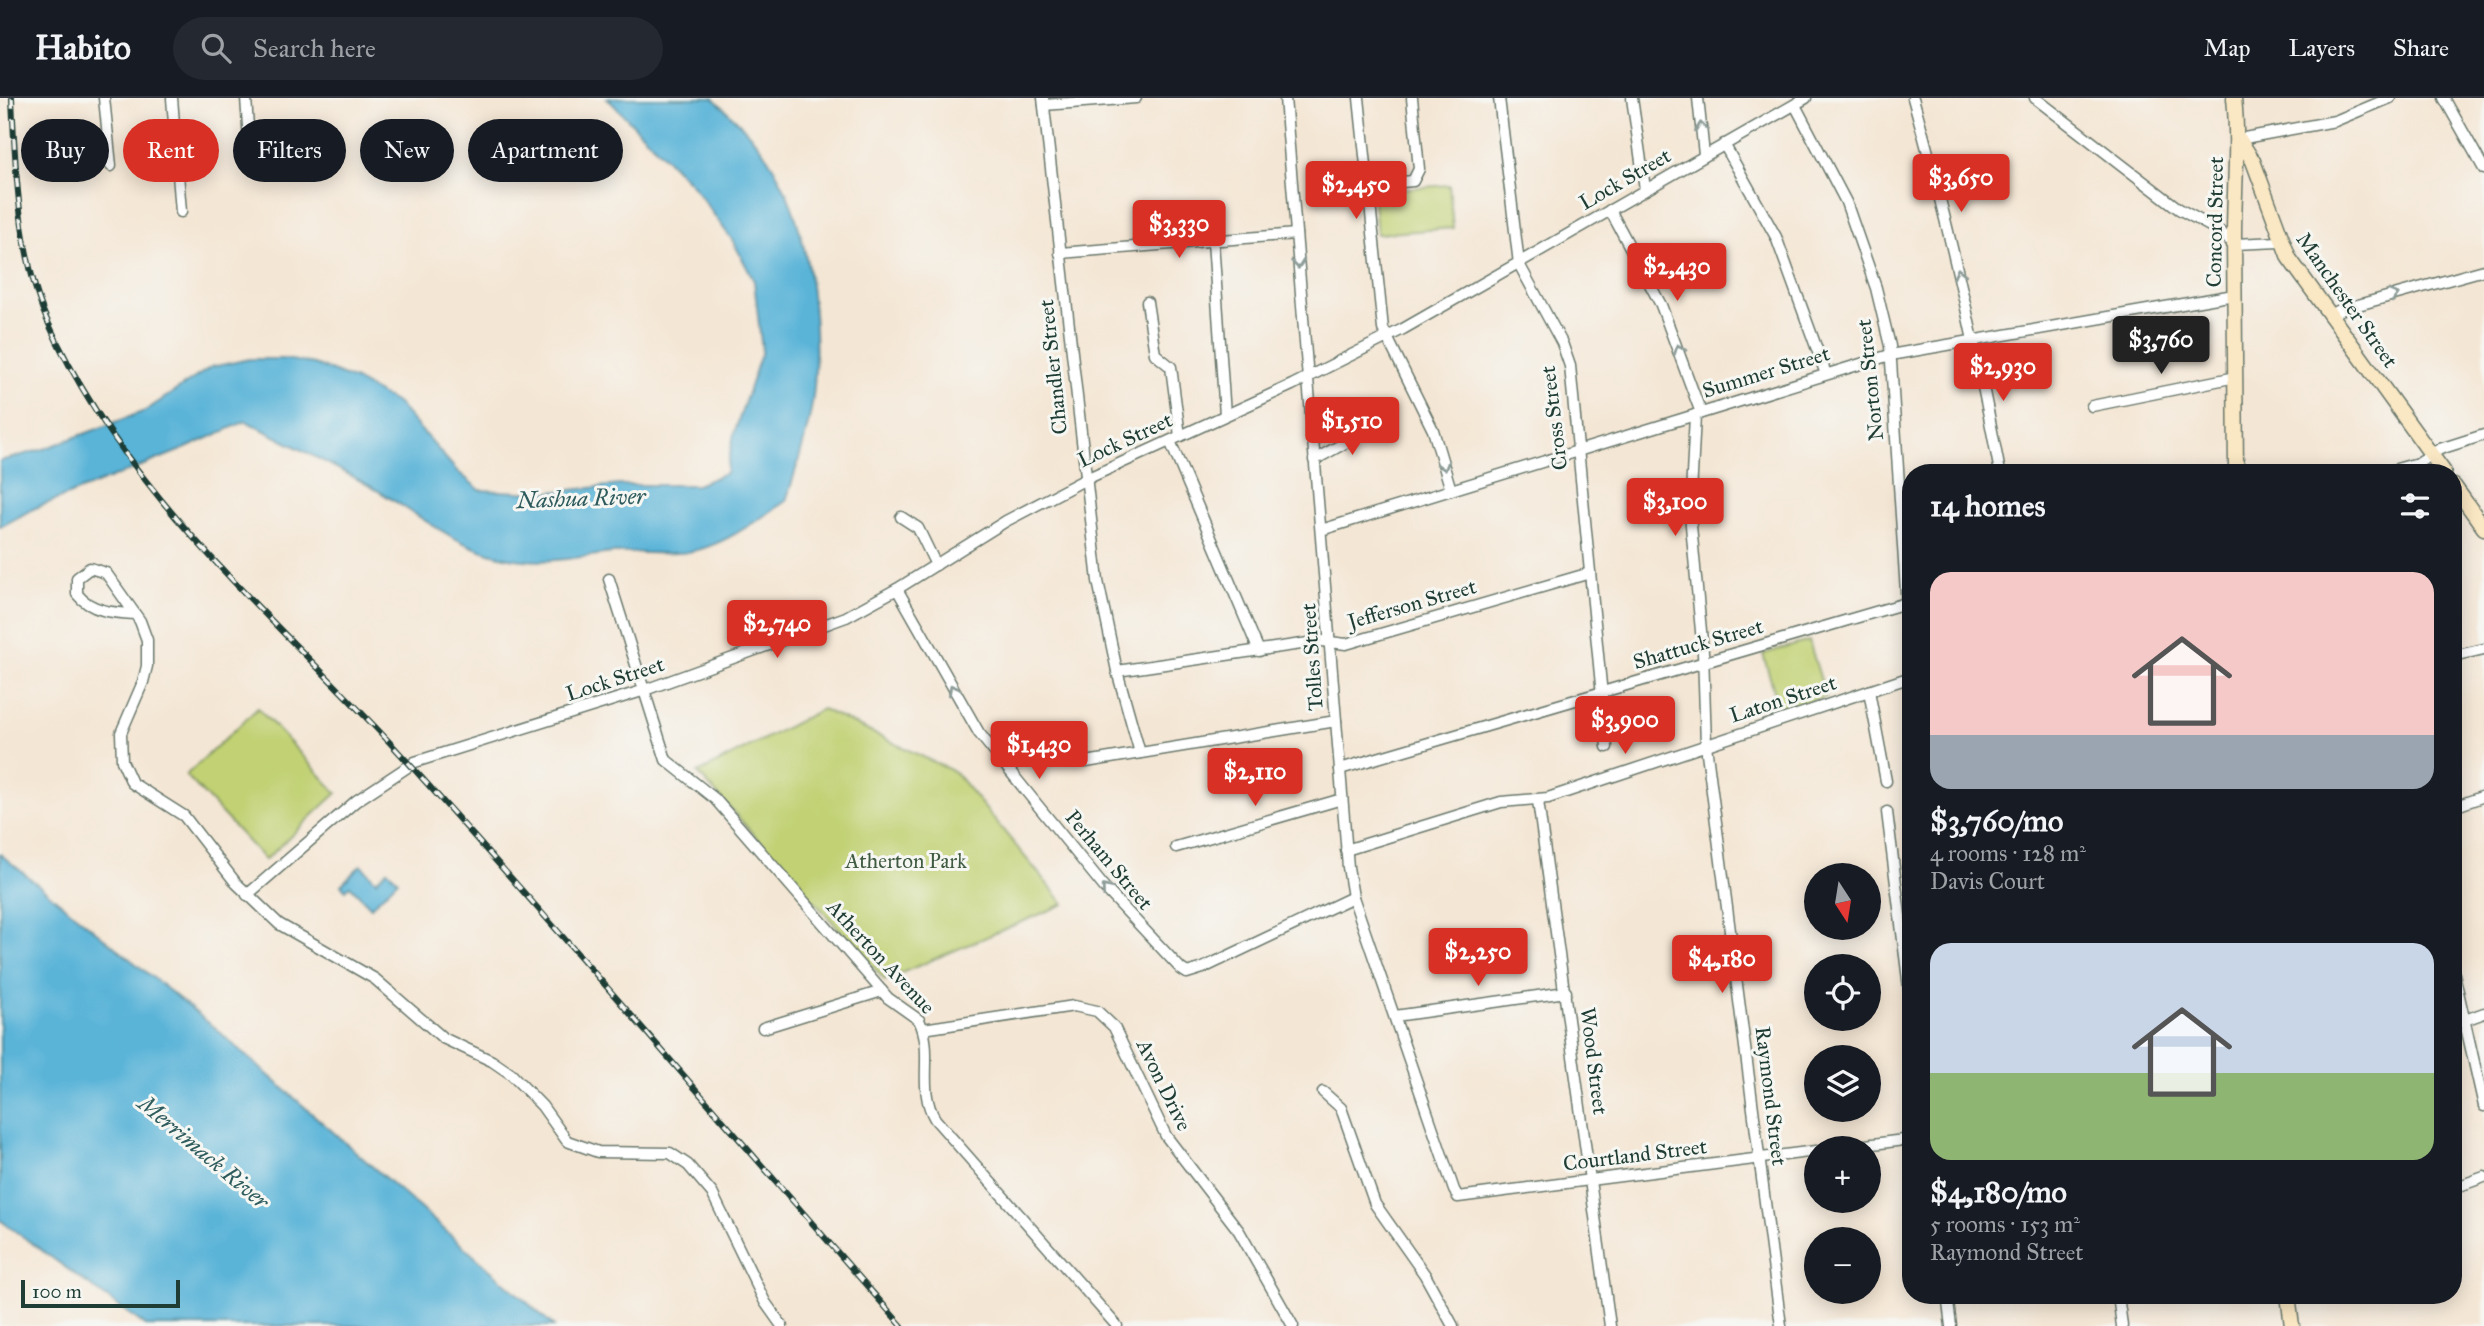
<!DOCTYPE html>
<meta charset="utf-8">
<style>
:root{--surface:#171b24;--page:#242831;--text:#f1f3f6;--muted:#9ea1a6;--line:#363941;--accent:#d93025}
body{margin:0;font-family:"IM FELL Great Primer",serif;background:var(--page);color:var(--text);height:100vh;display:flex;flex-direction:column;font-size:26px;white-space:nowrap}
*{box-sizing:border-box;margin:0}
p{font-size:23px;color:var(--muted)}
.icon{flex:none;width:38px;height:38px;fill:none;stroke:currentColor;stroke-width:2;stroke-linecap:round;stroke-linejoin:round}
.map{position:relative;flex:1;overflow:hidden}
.side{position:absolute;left:1902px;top:366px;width:560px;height:840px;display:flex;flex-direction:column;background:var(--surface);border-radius:28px;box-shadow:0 4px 18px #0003}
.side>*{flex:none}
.banner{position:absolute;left:21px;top:21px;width:665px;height:63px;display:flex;gap:14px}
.needle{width:46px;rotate:168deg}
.buttons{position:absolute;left:1804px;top:765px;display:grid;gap:14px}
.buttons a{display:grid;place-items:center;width:77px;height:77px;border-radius:50%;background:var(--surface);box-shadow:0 4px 18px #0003;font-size:35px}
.scale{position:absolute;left:21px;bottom:18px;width:159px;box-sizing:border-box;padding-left:7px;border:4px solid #1f3d34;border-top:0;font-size:19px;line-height:24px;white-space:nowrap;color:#1f3d34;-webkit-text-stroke:5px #f6f6f2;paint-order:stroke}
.price{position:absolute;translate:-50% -60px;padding:0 16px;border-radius:7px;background:var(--accent);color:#fff;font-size:23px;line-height:46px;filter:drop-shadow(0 2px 4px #0008)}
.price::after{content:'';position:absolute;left:50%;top:42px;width:21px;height:16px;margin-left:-10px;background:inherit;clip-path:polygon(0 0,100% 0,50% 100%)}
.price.on{background:#222;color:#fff}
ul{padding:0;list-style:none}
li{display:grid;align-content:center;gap:14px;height:371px;padding:0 28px}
li span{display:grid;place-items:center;height:217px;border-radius:21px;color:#555}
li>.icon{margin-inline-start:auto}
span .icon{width:126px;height:126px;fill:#fffc;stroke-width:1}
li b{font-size:30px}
h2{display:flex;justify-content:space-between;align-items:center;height:84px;padding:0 28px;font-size:30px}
.pill{padding:0 24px;border-radius:32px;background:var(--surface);box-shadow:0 4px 18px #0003;font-size:24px;line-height:63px}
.pill.on{background:var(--accent);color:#fff}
header{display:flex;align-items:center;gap:42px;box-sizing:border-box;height:98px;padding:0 35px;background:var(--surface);border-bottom:2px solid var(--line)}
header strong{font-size:33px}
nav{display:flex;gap:38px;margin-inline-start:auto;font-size:24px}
.search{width:490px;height:63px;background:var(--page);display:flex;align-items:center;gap:18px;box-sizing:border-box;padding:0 24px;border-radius:38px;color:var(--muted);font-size:26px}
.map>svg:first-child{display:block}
.green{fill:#c1d173;stroke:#708754;stroke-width:2}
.water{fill:#5ab4d8;stroke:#3c7886;stroke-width:2}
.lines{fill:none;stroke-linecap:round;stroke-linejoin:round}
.street-casing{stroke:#6a786c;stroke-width:13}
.secondary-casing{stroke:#6a786c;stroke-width:17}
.street{stroke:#fff;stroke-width:10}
.secondary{stroke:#fae7c3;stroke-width:14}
.rail-casing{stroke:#1f3d34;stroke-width:6}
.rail{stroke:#f6f6f2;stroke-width:3.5;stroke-dasharray:10;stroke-linecap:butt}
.oneway{stroke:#8f9e9a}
.labels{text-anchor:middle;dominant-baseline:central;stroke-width:6;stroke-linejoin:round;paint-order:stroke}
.street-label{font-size:21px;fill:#1f3d34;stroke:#f6f6f2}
.park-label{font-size:21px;fill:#3f5b41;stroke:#f6f6f2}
.water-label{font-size:23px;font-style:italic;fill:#2e5b5d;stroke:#f6f6f2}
</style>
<header>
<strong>Habito</strong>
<div class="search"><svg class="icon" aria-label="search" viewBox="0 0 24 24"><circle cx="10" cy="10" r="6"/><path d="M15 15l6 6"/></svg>Search here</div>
<nav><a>Map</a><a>Layers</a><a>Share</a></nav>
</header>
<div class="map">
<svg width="2484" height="1228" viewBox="0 0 2484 1228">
<rect width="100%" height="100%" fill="#f6f6f2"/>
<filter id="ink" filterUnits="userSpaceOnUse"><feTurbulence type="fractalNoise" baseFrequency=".0143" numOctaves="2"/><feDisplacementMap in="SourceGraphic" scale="14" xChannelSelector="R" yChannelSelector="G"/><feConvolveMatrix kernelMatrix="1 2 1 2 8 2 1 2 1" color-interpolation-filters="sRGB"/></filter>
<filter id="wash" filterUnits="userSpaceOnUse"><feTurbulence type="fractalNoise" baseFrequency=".00686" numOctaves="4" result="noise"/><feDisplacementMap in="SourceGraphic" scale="28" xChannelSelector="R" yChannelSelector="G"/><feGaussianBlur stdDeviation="1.57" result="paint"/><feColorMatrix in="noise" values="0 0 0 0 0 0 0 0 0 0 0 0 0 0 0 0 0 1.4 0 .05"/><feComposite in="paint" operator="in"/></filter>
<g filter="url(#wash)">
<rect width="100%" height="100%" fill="#f4e6d4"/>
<g class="green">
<path d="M 1449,87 L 1453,130 L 1377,136 L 1373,93 Z"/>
<path d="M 1809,543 L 1826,599 L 1780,613 L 1763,556 Z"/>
<path d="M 258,610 L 337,695 L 265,762 L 186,677 Z"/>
<path d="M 822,611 L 955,674 L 1064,806 L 885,882 L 698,675 Z"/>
</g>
<g class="water">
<path d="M 607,0 L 713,0 C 732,18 752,36 767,59 C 808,120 820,217 814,289 C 811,326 797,368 786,403 C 755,424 715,454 677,455 C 656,456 635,454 613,455 C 583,458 555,465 524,462 C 460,457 413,410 359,382 C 322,362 284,343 246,323 L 184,351 L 33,411 L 0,429 L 0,363 L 44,351 L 145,313 L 211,269 L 250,261 L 285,261 L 314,266 L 355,282 L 398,306 L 457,373 L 480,392 L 540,395 L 620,387 L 697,387 L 726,375 L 734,336 L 762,253 L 754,183 L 733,143 L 693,88 Z"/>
<path d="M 0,756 L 209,925 L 554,1228 L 146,1228 L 0,1122 Z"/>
<path d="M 361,767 L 376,783 L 387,772 L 398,782 L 371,809 L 350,788 L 346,792 L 341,787 Z"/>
</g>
</g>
<g filter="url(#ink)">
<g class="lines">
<defs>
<g id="street">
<path d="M 104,0 L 111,68"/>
<path d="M 172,0 L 181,114"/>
<path d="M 246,0 L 250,57"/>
<path d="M 1043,0 L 1098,483 L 1117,573 L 1140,655"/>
<path d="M 1285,0 L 1348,769 L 1353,799 L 1454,1092 L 1458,1099 L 1816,1053"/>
<path d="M 1359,0 L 1383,231 L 1433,332 L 1451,392"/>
<path d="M 1499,0 L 1519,166 L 1562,245 L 1570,268 L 1607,649"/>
<path d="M 1632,0 L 1645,91"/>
<path d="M 1698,0 L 1704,57"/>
<path d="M 1913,0 C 1948,124 1976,248 2000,374"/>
<path d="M 2035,0 L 2179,111 L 2219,133 L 2234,146 L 2280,144"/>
<path d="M 2444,0 L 2484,71"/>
<path d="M 1044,7 L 1136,0"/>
<path d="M 1795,7 L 1846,104 L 1876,190 L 1890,248 L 1911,571"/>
<path d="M 2239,41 L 2335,23 L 2390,0"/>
<path d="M 1724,46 L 1776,139 L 1826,276"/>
<path d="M 1368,87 L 1413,83 L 1419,71 L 1412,0"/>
<path d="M 1610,112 L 1661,207 L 1701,315"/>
<path d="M 1213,143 L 1225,317"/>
<path d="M 1060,155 L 1296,136"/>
<path d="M 1147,204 L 1155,256 L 1171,269 L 1180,338"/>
<path d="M 2329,218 L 2340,212 L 2484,172"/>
<path d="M 2092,308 L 2236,279"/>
<path d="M 1695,317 L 1690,417 L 1703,554 L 1706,647 L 1781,1228"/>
<path d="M 1170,343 L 1259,553"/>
<path d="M 1314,362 L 1374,329"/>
<path d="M 2386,374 L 2418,365 L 2440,351 L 2484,337"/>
<path d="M 901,419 L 918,430 L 936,467"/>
<path d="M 1321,432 L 1890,257 L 2234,197"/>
<path d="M 609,481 L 666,662 L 715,701 L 888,900 L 919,922 C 935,954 916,989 935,1021 L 1117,1228"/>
<path d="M 897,491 L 979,635 L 1104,789 L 1181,871 L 1187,875 L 1203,870 L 1353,799"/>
<path d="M 135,516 C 115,515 91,514 77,496 L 77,480 L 90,470 L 106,475 L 140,523 L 147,542 L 147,568 L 143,584 L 121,635 L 122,663 L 132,685 L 184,718 L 236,785 L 279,826 L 375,881 L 443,940 L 492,963 L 511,976 L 542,1008 L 567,1043 L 598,1054 L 670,1055 L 688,1067 L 712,1095 L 765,1204 L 782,1228"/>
<path d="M 2454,558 L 2484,551"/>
<path d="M 1117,573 L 1322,543 L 1346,546 L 1590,475"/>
<path d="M 1869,593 L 1886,683"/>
<path d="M 1086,664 L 1336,623"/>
<path d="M 1340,671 L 1906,505"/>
<path d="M 1538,703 L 1610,1228"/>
<path d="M 2454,709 L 2484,698"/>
<path d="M 1887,714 L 1911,906"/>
<path d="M 1176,749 L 1342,701"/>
<path d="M 1346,752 L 1501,704 L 1548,700 L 1911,579"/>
<path d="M 247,797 L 356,703 L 415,664 L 642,593 L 846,519 L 897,491 L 1006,423 L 1084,382 L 1292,287 L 1403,231 L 1806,0"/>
<path d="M 2454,876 L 2484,1008"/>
<path d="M 1395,918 L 1566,894"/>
<path d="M 2454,926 L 2484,915"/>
<path d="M 763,930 L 882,893"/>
<path d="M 923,931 L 1074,908 L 1097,913 L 1114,929 L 1166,1038 L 1239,1133 L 1293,1228"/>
<path d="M 1323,994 L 1341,1010 L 1375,1106 L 1425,1177 L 1453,1228"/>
<path d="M 1843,1050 L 1911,1041"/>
<path d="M 2454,1090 L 2484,1079"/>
<path d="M 1947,1197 L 1951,1228"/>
<path d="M 2118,1197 L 2122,1228"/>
</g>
<g id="secondary">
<path d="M 2234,0 C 2239,46 2234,92 2234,139 C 2234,217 2236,296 2236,374"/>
<path d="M 2239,41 L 2253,63 L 2289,160 L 2444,374"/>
<path d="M 2454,388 L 2484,430"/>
<path d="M 2288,1197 L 2292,1228"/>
</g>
</defs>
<use href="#street" class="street-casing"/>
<use href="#secondary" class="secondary-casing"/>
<use href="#street" class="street"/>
<use href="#secondary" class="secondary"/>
<defs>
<path id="rail" d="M 12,0 C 15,69 19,159 47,222 C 126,400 277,520 404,660 C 573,847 736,1039 902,1228"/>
</defs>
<use href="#rail" class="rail-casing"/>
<use href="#rail" class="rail"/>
</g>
<defs><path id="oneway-chevron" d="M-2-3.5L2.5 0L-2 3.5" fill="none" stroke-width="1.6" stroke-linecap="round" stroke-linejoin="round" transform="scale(1.75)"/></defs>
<g class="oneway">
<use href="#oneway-chevron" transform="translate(1701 29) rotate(-96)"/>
<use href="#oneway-chevron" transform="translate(1298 166) rotate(85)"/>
<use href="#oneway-chevron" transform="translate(1959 175) rotate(-104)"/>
<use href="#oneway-chevron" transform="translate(2394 197) rotate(-15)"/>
<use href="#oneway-chevron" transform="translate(1679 251) rotate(-110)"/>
<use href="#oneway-chevron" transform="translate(1444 368) rotate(73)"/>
<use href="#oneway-chevron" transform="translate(953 591) rotate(-119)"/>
<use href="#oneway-chevron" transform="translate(1106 791) rotate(-130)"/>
</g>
</g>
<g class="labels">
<g class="street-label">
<text transform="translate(1625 81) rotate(-30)">Lock Street</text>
<text transform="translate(2215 124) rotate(-89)">Concord Street</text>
<text transform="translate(2347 202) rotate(55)">Manchester Street</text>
<text transform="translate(1053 269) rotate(-96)">Chandler Street</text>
<text transform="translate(1766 274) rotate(-17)">Summer Street</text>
<text transform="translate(1870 282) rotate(-96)">Norton Street</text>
<text transform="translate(1554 320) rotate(-97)">Cross Street</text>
<text transform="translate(1125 342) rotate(-25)">Lock Street</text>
<text transform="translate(1412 506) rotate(-16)">Jefferson Street</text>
<text transform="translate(1698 546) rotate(-16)">Shattuck Street</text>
<text transform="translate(1312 559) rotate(-94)">Tolles Street</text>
<text transform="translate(615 581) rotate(-18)">Lock Street</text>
<text transform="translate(1783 601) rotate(-18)">Laton Street</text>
<text transform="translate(1109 762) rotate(50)">Perham Street</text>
<text transform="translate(881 859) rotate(47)">Atherton Avenue</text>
<text transform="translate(1594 963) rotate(83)">Wood Street</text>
<text transform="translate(1164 987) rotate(64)">Avon Drive</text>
<text transform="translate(1771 998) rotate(83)">Raymond Street</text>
<text transform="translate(1635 1057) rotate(-7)">Courtland Street</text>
</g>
<g class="park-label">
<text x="906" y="763">Atherton Park</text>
</g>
<g class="water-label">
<text transform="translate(581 400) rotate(-2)">Nashua River</text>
<text transform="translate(204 1054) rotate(40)">Merrimack River</text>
</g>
</g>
</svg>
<div class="buttons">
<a><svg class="needle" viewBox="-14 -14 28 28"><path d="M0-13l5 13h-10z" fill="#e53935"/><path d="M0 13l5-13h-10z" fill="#9ea1a6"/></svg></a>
<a><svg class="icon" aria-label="locate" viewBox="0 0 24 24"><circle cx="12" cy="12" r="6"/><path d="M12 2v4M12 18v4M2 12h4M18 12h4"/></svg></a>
<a><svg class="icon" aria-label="layers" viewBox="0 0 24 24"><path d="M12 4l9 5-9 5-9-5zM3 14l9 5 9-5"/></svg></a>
<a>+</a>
<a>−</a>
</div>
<div class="scale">100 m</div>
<b class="price" style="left:1961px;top:116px">$3,650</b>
<b class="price" style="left:1356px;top:123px">$2,450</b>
<b class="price" style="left:1179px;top:162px">$3,330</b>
<b class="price" style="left:1677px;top:205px">$2,430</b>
<b class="price on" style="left:2161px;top:278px">$3,760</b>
<b class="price" style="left:2003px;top:305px">$2,930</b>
<b class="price" style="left:1352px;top:359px">$1,510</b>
<b class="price" style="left:1675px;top:440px">$3,100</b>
<b class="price" style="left:777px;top:562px">$2,740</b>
<b class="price" style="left:1625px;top:658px">$3,900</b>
<b class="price" style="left:1039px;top:683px">$1,430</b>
<b class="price" style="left:1255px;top:710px">$2,110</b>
<b class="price" style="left:1478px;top:890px">$2,250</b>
<b class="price" style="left:1722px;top:897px">$4,180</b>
<div class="banner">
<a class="pill">Buy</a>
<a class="pill on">Rent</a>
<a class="pill">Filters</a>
<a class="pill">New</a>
<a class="pill">Apartment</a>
</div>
<section class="side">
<h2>14 homes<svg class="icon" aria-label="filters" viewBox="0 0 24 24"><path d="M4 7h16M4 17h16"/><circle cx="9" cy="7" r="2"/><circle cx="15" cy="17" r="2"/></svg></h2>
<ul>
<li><span style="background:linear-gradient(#f6c9c9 75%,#9aa5b1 0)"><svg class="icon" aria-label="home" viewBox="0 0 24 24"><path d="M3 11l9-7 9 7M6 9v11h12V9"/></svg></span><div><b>$3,760/mo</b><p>4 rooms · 128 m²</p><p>Davis Court</p></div></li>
<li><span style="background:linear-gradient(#c9d6e8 60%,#8fb573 0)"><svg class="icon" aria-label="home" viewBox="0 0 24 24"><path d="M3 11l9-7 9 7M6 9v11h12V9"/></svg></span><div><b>$4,180/mo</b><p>5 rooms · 153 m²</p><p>Raymond Street</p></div></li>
</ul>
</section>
</div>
